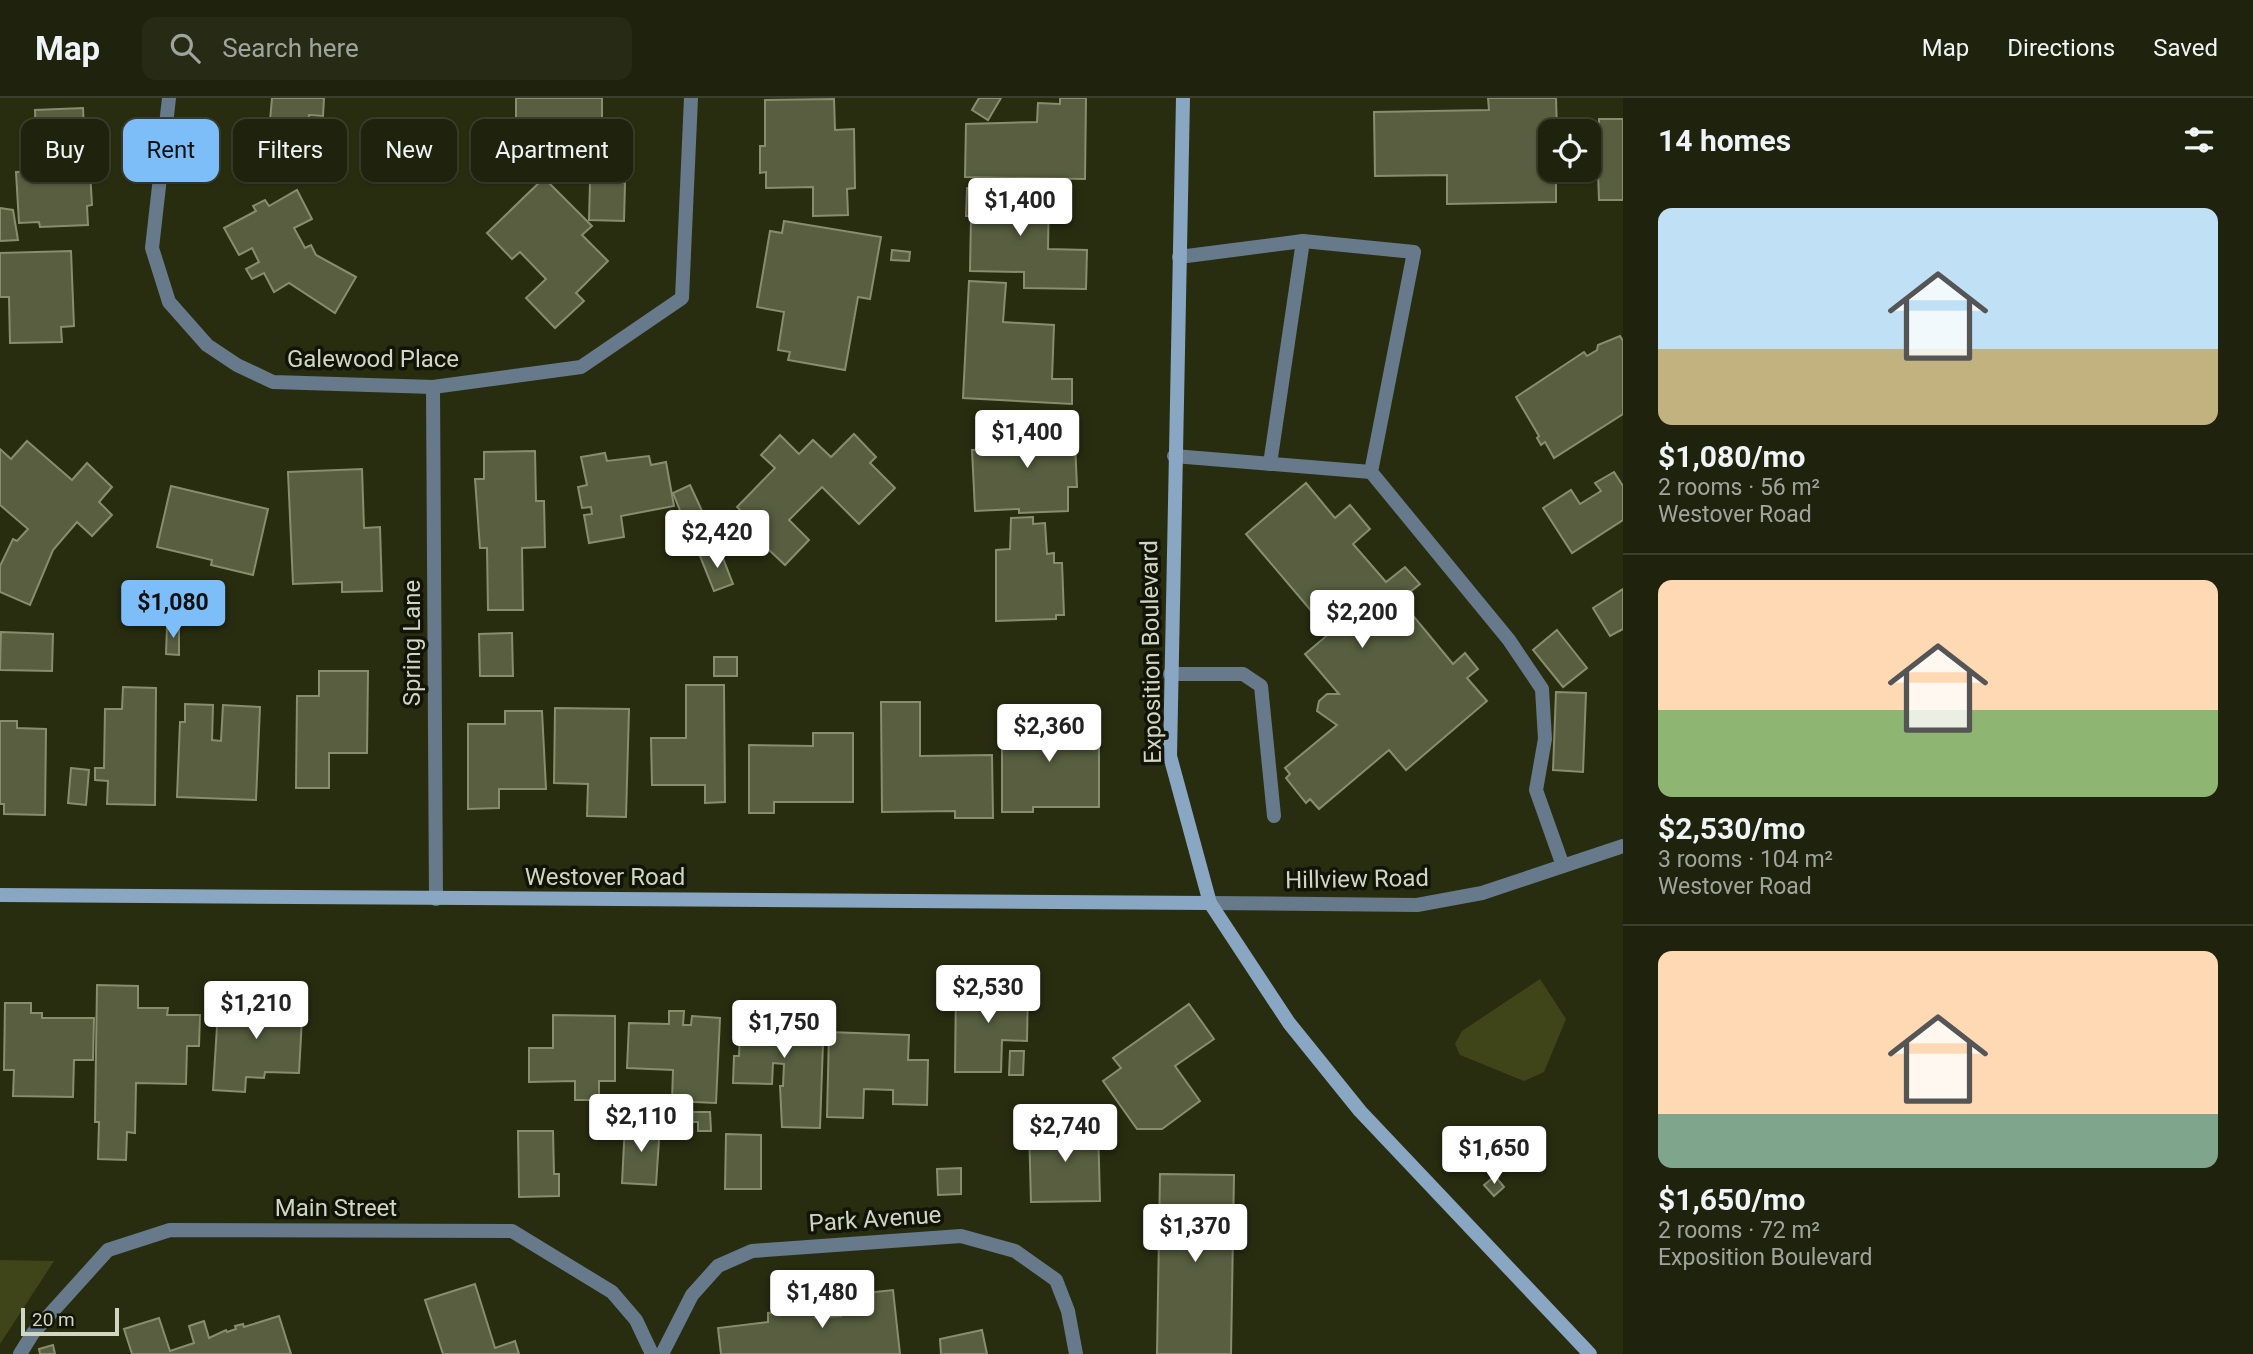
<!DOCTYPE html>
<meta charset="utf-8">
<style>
:root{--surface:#1f220c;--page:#272a15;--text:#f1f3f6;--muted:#a1a49d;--line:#3c3f2d;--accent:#7dbef9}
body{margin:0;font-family:Roboto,sans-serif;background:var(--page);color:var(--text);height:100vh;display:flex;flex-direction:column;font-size:26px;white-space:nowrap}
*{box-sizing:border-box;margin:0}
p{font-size:23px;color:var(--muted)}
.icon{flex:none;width:38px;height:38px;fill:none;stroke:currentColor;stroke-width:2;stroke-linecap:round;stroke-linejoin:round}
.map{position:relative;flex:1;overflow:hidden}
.details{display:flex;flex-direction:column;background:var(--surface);width:630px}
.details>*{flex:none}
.hud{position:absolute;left:21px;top:21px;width:665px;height:63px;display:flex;gap:14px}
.tools{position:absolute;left:1538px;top:21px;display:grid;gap:14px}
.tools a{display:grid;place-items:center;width:63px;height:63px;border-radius:14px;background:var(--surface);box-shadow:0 2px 5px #0004,0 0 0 2px var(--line);font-size:35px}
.scale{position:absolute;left:21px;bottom:18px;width:98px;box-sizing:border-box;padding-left:7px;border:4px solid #d1d5c3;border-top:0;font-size:19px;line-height:24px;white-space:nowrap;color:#d1d5c3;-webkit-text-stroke:5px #121408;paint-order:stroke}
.price{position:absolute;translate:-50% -60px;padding:0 16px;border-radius:7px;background:#fff;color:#222;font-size:23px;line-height:46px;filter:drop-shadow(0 2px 4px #0008)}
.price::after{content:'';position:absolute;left:50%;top:42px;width:21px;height:16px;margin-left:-10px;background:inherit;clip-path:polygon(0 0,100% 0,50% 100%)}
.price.current{background:var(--accent);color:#111}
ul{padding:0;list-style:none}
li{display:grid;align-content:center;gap:14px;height:371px;padding:0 35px}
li+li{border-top:2px solid var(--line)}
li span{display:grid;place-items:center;height:217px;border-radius:14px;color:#555}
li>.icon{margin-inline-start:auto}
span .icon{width:126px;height:126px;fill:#fffc;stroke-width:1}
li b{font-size:30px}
h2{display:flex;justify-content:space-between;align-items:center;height:84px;padding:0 35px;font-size:30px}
.pill{padding:0 24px;border-radius:14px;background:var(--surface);box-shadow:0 2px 5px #0004,0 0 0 2px var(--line);font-size:24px;line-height:63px}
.pill.current{background:var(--accent);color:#111}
header{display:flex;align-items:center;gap:42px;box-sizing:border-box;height:98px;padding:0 35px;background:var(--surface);border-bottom:2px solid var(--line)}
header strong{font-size:33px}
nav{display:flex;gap:38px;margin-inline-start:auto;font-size:24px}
.search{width:490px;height:63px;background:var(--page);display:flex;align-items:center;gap:18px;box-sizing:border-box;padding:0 24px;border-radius:14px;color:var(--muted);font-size:26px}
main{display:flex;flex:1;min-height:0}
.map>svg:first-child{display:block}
.green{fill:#3f4518}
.building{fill:#585e3f;stroke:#878d6d;stroke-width:2}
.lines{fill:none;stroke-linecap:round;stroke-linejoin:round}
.lane{stroke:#677a8b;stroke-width:14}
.street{stroke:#677a8b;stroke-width:14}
.secondary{stroke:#89a6c2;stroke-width:14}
.labels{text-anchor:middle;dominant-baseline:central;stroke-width:7;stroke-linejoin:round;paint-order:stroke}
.street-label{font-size:24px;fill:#d1d5c3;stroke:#121408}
</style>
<header>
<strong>Map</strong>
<div class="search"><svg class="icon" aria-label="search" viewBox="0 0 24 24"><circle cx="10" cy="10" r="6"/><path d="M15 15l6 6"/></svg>Search here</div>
<nav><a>Map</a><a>Directions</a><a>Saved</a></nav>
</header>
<main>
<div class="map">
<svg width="1623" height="1256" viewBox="0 0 1623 1256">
<rect width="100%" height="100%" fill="#292d10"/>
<g class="green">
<path d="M 1540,881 L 1566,921 L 1544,974 L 1524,983 L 1460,957 L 1455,946 L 1462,933 Z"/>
<path d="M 0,1162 L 54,1163 L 0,1246 Z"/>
</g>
<g class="building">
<path d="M 272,0 L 324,0 L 323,18 L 309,17 L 306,55 L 247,50 L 249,21 L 270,23 Z"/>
<path d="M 516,0 L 602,0 L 602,64 L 548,64 L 548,45 L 516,45 Z"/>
<path d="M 979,0 L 1001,0 L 988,22 L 972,12 Z"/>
<path d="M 1060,0 L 1086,0 L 1085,81 L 965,79 L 966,26 L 1037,24 L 1038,5 L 1060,6 Z"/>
<path d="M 1488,0 L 1556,0 L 1557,33 L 1550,33 L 1550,72 L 1589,72 L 1589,43 L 1599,43 L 1599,21 L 1623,21 L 1623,102 L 1599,102 L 1598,73 L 1556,74 L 1556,104 L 1447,106 L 1447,77 L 1375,78 L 1374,14 L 1489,12 Z"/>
<path d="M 834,1 L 835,32 L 854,31 L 855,90 L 847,91 L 848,117 L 813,118 L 813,89 L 766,90 L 766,74 L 760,75 L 760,48 L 765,48 L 765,2 Z"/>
<path d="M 83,10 L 86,73 L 90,73 L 92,107 L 87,108 L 88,127 L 40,129 L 39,124 L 19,125 L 16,74 L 37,73 L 35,12 Z"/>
<path d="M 544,80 L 592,128 L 582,137 L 608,163 L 576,195 L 584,203 L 555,230 L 526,200 L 546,181 L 520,154 L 512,161 L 487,135 Z"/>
<path d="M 590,84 L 625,85 L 624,123 L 589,122 Z"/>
<path d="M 981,87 L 1049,91 L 1048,151 L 1087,152 L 1086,191 L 1024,190 L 1024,174 L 970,173 L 971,118 L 966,118 L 967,90 L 981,91 Z"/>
<path d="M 297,92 L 312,121 L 294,130 L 305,150 L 311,147 L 316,157 L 356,179 L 335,215 L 289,185 L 274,194 L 264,175 L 252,181 L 246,171 L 259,164 L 252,150 L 239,157 L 224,130 L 256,113 L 253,108 L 265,102 L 269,108 Z"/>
<path d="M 0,110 L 13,112 L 18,142 L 0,143 Z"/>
<path d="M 784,123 L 881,139 L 870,201 L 858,199 L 845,272 L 788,262 L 790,254 L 778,252 L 784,214 L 757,209 L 770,133 L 782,135 Z"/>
<path d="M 892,152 L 910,154 L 909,163 L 891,162 Z"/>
<path d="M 71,153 L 74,228 L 61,229 L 62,244 L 10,245 L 9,199 L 0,199 L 0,155 Z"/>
<path d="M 969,183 L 1006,185 L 1003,224 L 1054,227 L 1052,281 L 1072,281 L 1072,306 L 963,300 Z"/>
<path d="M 1620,238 L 1623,243 L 1623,316 L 1554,360 L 1545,344 L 1541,347 L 1537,340 L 1539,338 L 1516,299 L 1584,254 L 1587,258 L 1597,252 L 1598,247 Z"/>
<path d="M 1070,325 L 1071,345 L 1075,344 L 1077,389 L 1068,389 L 1068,413 L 1019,415 L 1019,411 L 975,413 L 972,352 L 1003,351 L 1001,328 Z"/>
<path d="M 854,336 L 876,359 L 870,365 L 895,390 L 859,426 L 822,389 L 789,422 L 809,442 L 785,467 L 754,438 L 760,432 L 737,409 L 775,370 L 761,357 L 780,337 L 799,356 L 813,342 L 831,359 Z"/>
<path d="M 27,343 L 72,382 L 87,365 L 112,389 L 99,404 L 112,417 L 92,438 L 77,424 L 53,452 L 30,507 L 0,494 L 0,468 L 13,441 L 17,443 L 28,431 L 0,407 L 0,351 L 11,361 Z"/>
<path d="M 535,353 L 536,403 L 544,403 L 545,449 L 522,450 L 523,512 L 488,512 L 487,450 L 480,450 L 475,381 L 484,381 L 484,354 Z"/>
<path d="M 605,355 L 607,363 L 649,358 L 651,367 L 666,364 L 674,408 L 621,418 L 624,439 L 589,445 L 584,417 L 592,416 L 591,409 L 582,410 L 578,389 L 587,387 L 581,359 Z"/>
<path d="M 362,371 L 364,430 L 380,429 L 382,493 L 342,494 L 342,484 L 293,486 L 288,374 Z"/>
<path d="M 1614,374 L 1623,388 L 1623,422 L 1572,455 L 1543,410 L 1571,392 L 1580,406 L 1601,393 L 1595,385 Z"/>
<path d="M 1306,385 L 1335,420 L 1350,407 L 1370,431 L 1353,446 L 1386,484 L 1405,469 L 1420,486 L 1400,502 L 1453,566 L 1465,555 L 1478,571 L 1467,580 L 1487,603 L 1406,672 L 1389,652 L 1319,711 L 1310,701 L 1306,705 L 1286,680 L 1290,676 L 1285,670 L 1337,627 L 1317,613 L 1319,603 L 1327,596 L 1339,596 L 1305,556 L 1330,535 L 1246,436 Z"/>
<path d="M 690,387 L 717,445 L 697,455 L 673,395 Z"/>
<path d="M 171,388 L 268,411 L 253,477 L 211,467 L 212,462 L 157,449 Z"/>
<path d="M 1033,419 L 1033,426 L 1045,425 L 1047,456 L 1054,455 L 1054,465 L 1062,465 L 1064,517 L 1056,517 L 1056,521 L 996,523 L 996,452 L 1010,451 L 1011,420 Z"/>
<path d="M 719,450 L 733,486 L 714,493 L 700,458 Z"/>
<path d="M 1623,491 L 1623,531 L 1610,538 L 1593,510 Z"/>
<path d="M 167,528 L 179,528 L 179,557 L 166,556 Z"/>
<path d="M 1557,532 L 1587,570 L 1563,589 L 1533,552 Z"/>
<path d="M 1,534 L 53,536 L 52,573 L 0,572 Z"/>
<path d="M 512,535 L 513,578 L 480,578 L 479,536 Z"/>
<rect x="714" y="559" width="23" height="19"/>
<path d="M 319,573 L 368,573 L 367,655 L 329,655 L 329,690 L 296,690 L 297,598 L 319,598 Z"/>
<path d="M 686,587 L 724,587 L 725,704 L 705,705 L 705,687 L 652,687 L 651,640 L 686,640 Z"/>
<path d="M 123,589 L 156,590 L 155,707 L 107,706 L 108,683 L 95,682 L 95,670 L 104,670 L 105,611 L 122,611 Z"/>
<path d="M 1556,594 L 1586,595 L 1583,674 L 1553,672 Z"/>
<path d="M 881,604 L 920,604 L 920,658 L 992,657 L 993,720 L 955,720 L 955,713 L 882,714 Z"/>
<path d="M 185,606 L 213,607 L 212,642 L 221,643 L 223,607 L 260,609 L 256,702 L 177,699 L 180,624 L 185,624 Z"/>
<path d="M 555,610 L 629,611 L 626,719 L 587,718 L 588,686 L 554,685 Z"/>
<path d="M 505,613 L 542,613 L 546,691 L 499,691 L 499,710 L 468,711 L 468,626 L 505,626 Z"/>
<path d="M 1006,614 L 1047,614 L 1047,651 L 1059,651 L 1060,617 L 1095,617 L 1094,651 L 1099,650 L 1099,709 L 1033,709 L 1033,714 L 1002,714 L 1002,646 L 1006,645 Z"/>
<path d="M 0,623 L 17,623 L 17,630 L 46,631 L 45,717 L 4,716 L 4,706 L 0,706 Z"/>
<path d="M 813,635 L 853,635 L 853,704 L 774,704 L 774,715 L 749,715 L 749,647 L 813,648 Z"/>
<path d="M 71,670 L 89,672 L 86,707 L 68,705 Z"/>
<path d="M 97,887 L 138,888 L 138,910 L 168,910 L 167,917 L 200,917 L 199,948 L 187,948 L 186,986 L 136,985 L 135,1035 L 127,1034 L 126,1062 L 98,1061 L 99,1024 L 95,1024 Z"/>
<path d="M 956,887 L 1028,888 L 1027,943 L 1002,942 L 1001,974 L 955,974 Z"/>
<path d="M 219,897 L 245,898 L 245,907 L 274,909 L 274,900 L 303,902 L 299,975 L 265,974 L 264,980 L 246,979 L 245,994 L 213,992 Z"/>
<path d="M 5,905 L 31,905 L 31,915 L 42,915 L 42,920 L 94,920 L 93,962 L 74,962 L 73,999 L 13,998 L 14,972 L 4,972 Z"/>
<path d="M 1189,906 L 1214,941 L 1175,968 L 1200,1003 L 1162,1031 L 1137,1031 L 1103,983 L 1121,970 L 1113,960 Z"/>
<path d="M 741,909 L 777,911 L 777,916 L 824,917 L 820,1030 L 782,1029 L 780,988 L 783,988 L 784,966 L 773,965 L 772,986 L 733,985 L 734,958 L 739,958 Z"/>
<path d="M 669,913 L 684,913 L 683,927 L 691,927 L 692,918 L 720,920 L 716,1005 L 672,1003 L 673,972 L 627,970 L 629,925 L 669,926 Z"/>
<path d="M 553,917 L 615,918 L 615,983 L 599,983 L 599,1002 L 575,1002 L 575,983 L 529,984 L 529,950 L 553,950 Z"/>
<path d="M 829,934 L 909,937 L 908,962 L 928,962 L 927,1007 L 893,1006 L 893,992 L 864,991 L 863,1020 L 827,1019 Z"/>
<path d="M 1010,953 L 1024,953 L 1023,977 L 1009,977 Z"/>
<path d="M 692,1014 L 710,1014 L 711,1033 L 698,1033 L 698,1024 L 692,1024 Z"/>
<path d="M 625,1026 L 660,1027 L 656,1087 L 622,1085 Z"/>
<path d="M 1098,1028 L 1100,1103 L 1031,1104 L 1029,1030 Z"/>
<path d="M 518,1033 L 553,1033 L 554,1076 L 559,1076 L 559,1098 L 519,1099 Z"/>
<path d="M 726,1036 L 761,1037 L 761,1091 L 725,1091 Z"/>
<path d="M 961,1070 L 961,1096 L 938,1097 L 937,1071 Z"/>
<path d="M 1160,1076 L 1234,1077 L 1231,1256 L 1157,1256 Z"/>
<path d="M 1495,1078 L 1504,1089 L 1494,1098 L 1484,1087 Z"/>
<path d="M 475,1186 L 495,1250 L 515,1243 L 519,1256 L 443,1256 L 425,1202 Z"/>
<path d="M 893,1192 L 900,1256 L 721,1256 L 718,1230 L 768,1224 L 768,1215 L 814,1210 L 815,1220 L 841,1218 L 839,1198 Z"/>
<path d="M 279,1218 L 291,1256 L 132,1256 L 124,1231 L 159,1220 L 170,1253 L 194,1245 L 189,1228 L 204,1223 L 209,1240 L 226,1232 L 227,1234 L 236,1231 L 235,1228 L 243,1226 L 244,1229 Z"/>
<path d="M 982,1232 L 987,1256 L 941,1256 L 940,1241 Z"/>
<path d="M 53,1247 L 55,1256 L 40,1256 L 39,1251 Z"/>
</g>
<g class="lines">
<g class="lane">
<path d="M 1179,159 L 1303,143 L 1414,154 L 1371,374 L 1509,542 L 1542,591 L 1545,641 L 1536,692 L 1563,768"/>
<path d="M 1174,358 L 1371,374"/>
<path d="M 1270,366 L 1303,143"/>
<path d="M 1170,576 L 1243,576 L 1261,588 L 1274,718"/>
<path d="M 20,1256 L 33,1235 L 108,1152 L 170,1132 L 512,1133 L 612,1194 L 636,1222 L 652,1256"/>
<path d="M 662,1256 L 692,1197 L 718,1168 L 752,1153 L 961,1138 L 1015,1153 L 1056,1182 L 1068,1213 L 1076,1256"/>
</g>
<g class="street">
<path d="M 169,0 L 152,150 L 169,204 L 207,247 L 237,267 L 273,284 L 433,289 L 581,269 L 682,200 L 691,0"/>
<path d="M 433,289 L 436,801"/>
<path d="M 1210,805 L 1417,807 L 1482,795 L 1623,748"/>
</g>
<g class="secondary">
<path d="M 1183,0 L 1170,658 L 1210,805 L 1289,925 L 1360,1013 L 1590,1256"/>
<path d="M 0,797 L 1210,805"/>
</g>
</g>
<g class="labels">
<g class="street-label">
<text x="373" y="261">Galewood Place</text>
<text transform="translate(412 545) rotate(-90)">Spring Lane</text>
<text transform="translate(1151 554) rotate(-91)">Exposition Boulevard</text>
<text x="605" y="779">Westover Road</text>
<text transform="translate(1357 781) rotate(-1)">Hillview Road</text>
<text x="336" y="1110">Main Street</text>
<text transform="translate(875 1121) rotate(-4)">Park Avenue</text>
</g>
</g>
</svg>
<div class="tools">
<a><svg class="icon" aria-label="locate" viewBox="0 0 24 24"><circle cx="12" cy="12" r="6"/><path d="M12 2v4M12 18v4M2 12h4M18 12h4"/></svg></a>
</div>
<div class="scale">20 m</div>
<b class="price" style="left:1020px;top:140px">$1,400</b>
<b class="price" style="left:1027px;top:372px">$1,400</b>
<b class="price" style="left:717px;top:472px">$2,420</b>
<b class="price current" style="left:173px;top:542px">$1,080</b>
<b class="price" style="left:1362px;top:552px">$2,200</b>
<b class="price" style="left:1049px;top:666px">$2,360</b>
<b class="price" style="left:988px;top:927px">$2,530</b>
<b class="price" style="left:256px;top:943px">$1,210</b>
<b class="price" style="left:784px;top:962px">$1,750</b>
<b class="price" style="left:641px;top:1056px">$2,110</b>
<b class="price" style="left:1065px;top:1066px">$2,740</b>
<b class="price" style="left:1494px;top:1088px">$1,650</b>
<b class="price" style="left:1195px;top:1166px">$1,370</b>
<b class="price" style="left:822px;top:1232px">$1,480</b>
<div class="hud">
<a class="pill">Buy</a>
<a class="pill current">Rent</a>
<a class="pill">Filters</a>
<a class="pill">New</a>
<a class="pill">Apartment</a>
</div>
</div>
<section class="details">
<h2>14 homes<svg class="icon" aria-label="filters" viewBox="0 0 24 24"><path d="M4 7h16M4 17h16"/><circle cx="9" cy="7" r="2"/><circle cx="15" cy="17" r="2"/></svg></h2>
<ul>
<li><span style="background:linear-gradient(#bfe0f5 65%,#c2b280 0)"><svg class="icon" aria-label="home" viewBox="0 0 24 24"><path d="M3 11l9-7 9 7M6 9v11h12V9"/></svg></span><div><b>$1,080/mo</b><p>2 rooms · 56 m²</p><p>Westover Road</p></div></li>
<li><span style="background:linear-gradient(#ffd9b3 60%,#8fb573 0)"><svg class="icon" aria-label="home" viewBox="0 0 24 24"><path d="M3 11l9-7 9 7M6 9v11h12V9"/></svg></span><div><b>$2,530/mo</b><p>3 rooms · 104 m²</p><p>Westover Road</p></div></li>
<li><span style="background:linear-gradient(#ffd9b3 75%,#7fa58c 0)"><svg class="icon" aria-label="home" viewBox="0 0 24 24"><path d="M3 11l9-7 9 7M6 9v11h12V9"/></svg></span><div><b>$1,650/mo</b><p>2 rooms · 72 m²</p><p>Exposition Boulevard</p></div></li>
</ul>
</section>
</main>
